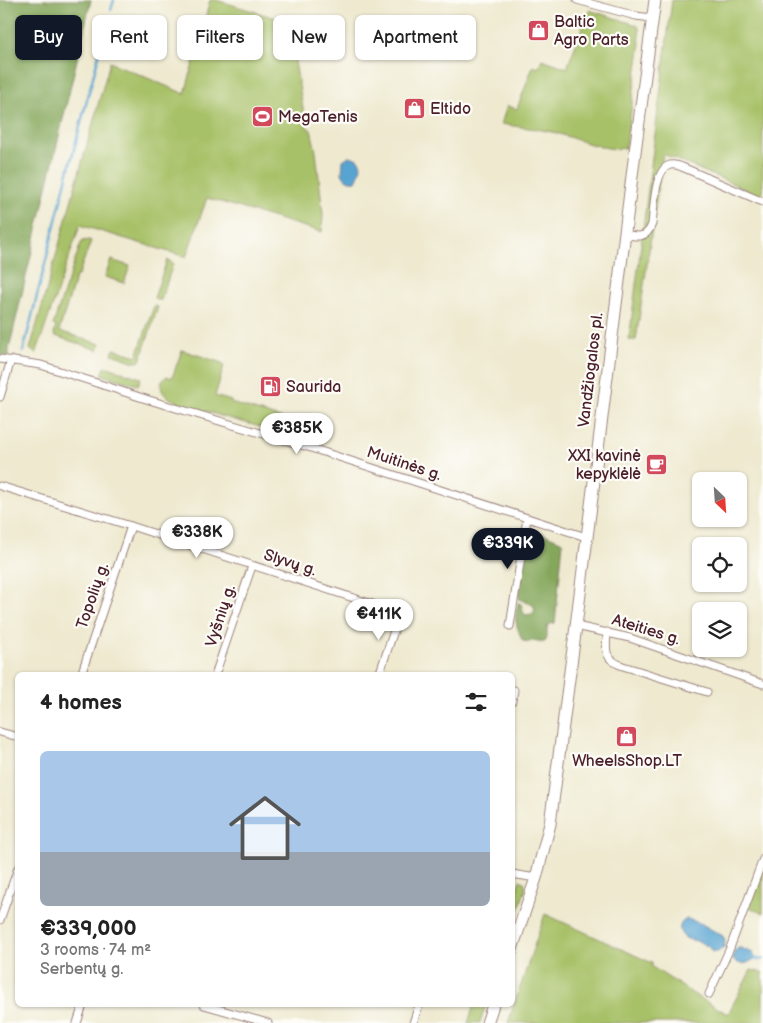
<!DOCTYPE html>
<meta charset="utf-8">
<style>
:root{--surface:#fff;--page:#f2f2f2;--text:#222;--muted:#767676;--accent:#111827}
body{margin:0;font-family:"Balsamiq Sans",sans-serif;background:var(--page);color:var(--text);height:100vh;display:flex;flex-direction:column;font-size:19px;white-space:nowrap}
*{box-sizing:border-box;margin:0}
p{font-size:16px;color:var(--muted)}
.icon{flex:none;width:28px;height:28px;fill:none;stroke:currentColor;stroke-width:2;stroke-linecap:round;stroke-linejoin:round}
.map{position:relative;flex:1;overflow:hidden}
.side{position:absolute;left:15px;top:672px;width:500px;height:335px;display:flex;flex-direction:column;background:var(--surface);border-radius:8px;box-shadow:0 1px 4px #0004}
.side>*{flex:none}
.banner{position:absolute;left:15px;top:15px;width:500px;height:45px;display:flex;gap:10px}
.needle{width:32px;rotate:155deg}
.fabs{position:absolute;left:692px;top:472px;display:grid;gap:10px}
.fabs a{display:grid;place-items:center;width:55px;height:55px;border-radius:8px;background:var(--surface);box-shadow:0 1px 4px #0004;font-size:25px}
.price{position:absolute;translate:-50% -42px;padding:0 11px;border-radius:18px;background:#fff;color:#222;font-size:16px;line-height:32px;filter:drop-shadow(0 1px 2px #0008)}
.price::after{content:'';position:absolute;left:50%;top:30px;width:15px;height:11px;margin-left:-8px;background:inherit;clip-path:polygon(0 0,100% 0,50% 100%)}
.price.on{background:var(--accent);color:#fff}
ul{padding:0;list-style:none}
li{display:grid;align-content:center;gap:10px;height:265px;padding:0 25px}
li span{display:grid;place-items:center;height:155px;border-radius:8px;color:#555}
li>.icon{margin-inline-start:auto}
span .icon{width:90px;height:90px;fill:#fffc;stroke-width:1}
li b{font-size:21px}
h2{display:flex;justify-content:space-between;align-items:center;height:60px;padding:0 25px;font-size:21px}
.chip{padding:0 18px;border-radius:8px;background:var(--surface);box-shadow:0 1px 4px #0004;font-size:18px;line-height:45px}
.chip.on{background:var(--accent);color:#fff}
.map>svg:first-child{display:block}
.green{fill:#a7c168;stroke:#78704a}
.forest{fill:#85a75c;stroke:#686344}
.water{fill:#59a4d1;stroke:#52627e}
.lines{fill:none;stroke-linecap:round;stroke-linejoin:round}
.stream{stroke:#59a4d1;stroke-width:2.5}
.minor-casing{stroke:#9c847d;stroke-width:9}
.primary-casing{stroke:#9c847d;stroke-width:13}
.minor{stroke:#fff;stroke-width:7}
.primary{stroke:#fff;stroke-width:11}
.labels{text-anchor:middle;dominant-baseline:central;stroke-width:4.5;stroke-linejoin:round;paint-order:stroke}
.poi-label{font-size:16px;fill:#4a1f2b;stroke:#fdfcf7;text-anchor:start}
.street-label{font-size:16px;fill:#4a1f2b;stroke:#fdfcf7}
</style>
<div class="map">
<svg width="763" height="1023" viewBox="0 0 763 1023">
<rect width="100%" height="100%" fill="#fdfcf7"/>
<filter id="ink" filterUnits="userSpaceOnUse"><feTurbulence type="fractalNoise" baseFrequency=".02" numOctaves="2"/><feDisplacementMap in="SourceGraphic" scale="10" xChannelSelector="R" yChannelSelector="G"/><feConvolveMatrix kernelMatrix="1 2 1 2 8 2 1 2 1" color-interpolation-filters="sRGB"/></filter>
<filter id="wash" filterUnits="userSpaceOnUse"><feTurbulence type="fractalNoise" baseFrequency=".0096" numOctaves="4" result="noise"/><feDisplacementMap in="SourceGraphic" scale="20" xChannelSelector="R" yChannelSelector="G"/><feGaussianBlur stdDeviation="1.12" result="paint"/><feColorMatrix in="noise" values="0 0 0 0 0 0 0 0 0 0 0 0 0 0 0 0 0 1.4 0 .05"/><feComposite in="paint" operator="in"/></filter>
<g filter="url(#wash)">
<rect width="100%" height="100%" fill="#eee9cf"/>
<g class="green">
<path d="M 210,0 L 216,0 L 296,24 L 295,62 L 306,126 L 311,130 L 316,152 L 323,214 L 322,232 L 207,198 L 186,257 L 80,225 L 36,354 L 30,349 L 110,62 L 185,94 Z"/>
<path d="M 672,0 L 763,0 L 763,199 L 745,189 L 663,154 L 636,340 L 629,340 Z"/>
<path d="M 589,10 L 637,25 L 639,28 L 640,48 L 626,145 L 625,148 C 604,152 573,137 552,132 C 535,128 518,127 501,124 L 507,106 L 517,109 L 533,66 L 538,68 L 542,59 L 567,68 Z"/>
<path d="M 89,240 L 91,241 L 78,276 L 76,276 L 59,331 L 100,344 L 98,350 L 55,336 L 54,334 L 56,326 L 53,325 L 81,243 L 83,241 Z"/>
<path d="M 111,260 L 130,266 L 124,283 L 105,277 Z"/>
<path d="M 167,260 L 170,261 L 173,264 L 161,300 L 156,300 L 154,298 Z"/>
<path d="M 154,306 L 158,307 L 140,361 L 138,362 L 135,362 L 112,354 L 114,349 L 137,356 Z"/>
<path d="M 182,350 L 222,363 L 224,366 L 215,396 L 231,401 L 231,403 L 290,421 L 295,432 L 294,437 L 293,438 C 265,427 236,421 208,412 C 195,408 179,405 168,397 C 160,392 158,382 167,376 L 172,378 Z"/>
<path d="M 105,366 L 141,378 L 138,385 L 102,375 Z"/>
<path d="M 763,859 L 763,914 L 746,905 Z"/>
<path d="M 520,880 L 524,882 L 526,888 L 513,927 L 513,901 Z"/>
<path d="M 545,914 L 652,963 L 652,967 L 698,997 L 728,1014 L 751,970 L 763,973 L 763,1023 L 508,1023 Z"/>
<path d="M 474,1005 L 486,1005 L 480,1023 L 468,1023 Z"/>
</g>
<g class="forest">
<path d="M 0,0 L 91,0 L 9,349 L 9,356 L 0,356 Z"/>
<path d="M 530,528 L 563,542 L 555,623 L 550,624 L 547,628 L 547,638 L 545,642 L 532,640 L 530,642 L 523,641 C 520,637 520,634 518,629 C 514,619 516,614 518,603 L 520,603 C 524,607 521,612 526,615 L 532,614 L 535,610 L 533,605 L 519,599 L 519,597 Z"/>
</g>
<g class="water">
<path d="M 349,156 C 365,159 362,169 356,181 C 348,182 345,180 342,173 L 343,160 Z"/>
<path d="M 687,919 L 700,923 L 723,936 L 725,941 L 724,947 L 718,952 L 712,952 L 708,946 C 705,945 703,944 700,942 C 695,940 690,941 684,937 C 677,931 679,922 687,919 Z"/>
<path d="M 738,948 L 741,948 L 753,953 L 755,958 C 749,964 740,966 733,960 C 732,955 734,951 738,948 Z"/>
</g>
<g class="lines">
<g class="stream">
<path d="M 111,10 L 114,0"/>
<path d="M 23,352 L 67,176 L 103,39"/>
<path d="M 754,959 L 763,959"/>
</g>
</g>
</g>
<g filter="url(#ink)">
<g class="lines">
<defs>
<g id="minor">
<path d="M 577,0 L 636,16 L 652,18"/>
<path d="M 624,234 C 637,237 647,239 652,224 C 654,210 654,169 670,165 C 675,164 678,165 682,167 L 763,202"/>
<path d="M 0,359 L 41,365 L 149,400 L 311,448 L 586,537"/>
<path d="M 0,397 L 11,360"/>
<path d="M 0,486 L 131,526 L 400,613 L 379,675"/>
<path d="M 510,626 L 527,518"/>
<path d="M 576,626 L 630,638 L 763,684"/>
<path d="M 607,632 C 606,650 603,659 623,666 L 707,692"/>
<path d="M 81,675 L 131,526"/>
<path d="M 215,675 L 252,566"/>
<path d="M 512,701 L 514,690"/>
<path d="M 0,732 L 18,737"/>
<path d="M 512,874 L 536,878"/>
<path d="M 0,920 L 18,868"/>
<path d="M 709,994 L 730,948 L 763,859"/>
<path d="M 204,1005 L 268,1023"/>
<path d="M 77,1023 L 83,1005"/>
<path d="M 413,1023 L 419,1005"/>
</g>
<g id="primary">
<path d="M 512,949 L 536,878 L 550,824 L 576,626 L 635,152 L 655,0"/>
<path d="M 487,1023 L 493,1005"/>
</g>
</defs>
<use href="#minor" class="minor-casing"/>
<use href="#primary" class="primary-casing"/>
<use href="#minor" class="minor"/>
<use href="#primary" class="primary"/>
</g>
</g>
<defs>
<symbol id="shop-square" viewBox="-11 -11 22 22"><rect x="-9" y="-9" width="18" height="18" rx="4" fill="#d1495b" stroke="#fdfcf7"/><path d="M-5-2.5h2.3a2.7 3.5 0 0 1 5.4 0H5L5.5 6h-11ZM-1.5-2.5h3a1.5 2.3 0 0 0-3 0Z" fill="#fff"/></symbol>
<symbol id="stadium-square" viewBox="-11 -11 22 22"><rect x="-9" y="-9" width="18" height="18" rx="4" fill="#d1495b" stroke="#fdfcf7"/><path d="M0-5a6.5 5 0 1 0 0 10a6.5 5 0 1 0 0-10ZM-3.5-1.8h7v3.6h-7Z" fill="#fff"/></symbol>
<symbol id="fuel-square" viewBox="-11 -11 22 22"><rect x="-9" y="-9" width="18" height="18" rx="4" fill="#d1495b" stroke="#fdfcf7"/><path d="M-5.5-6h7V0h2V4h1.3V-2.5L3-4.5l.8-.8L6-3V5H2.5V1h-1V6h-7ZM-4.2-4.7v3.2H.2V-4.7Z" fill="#fff"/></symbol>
<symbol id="cafe-square" viewBox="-11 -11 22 22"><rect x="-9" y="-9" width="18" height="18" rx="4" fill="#d1495b" stroke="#fdfcf7"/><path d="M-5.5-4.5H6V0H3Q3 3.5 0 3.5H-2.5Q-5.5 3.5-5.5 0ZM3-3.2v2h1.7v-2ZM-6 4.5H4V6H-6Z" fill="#fff"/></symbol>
</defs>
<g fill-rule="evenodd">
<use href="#shop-square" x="526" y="18" width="25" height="25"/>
<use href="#shop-square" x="402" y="96" width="25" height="25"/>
<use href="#stadium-square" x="250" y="104" width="25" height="25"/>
<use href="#fuel-square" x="258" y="374" width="25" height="25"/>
<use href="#cafe-square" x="644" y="452" width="25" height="25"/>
<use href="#shop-square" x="614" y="724" width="25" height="25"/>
</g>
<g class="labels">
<g class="poi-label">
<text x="554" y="22">Baltic<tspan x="554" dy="18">Agro Parts</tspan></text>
<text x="430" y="109">Eltido</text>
<text x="278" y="117">MegaTenis</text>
<text x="286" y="387">Saurida</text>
<text x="641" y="456" text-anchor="end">XXI kavinė<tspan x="641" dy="18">kepyklėlė</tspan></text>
<text x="627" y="761" text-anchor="middle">WheelsShop.LT</text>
</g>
<g class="street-label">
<text transform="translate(591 370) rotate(-83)">Vandžiogalos pl.</text>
<text transform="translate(404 464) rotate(18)">Muitinės g.</text>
<text transform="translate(290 563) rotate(18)">Slyvų g.</text>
<text transform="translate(93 596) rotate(-71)">Topolių g.</text>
<text transform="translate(221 616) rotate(-72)">Vyšnių g.</text>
<text transform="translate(646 630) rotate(17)">Ateities g.</text>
</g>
</g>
</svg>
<div class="fabs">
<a><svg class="needle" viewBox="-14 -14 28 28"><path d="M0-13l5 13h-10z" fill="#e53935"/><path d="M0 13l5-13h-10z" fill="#767676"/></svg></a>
<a><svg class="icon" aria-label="locate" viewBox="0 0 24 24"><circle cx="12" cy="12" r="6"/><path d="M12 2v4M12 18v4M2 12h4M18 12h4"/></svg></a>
<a><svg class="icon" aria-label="layers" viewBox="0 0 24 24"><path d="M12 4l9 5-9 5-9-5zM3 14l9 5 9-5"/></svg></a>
</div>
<b class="price" style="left:297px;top:455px">€385K</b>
<b class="price" style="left:197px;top:559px">€338K</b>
<b class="price on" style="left:508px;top:570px">€339K</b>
<b class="price" style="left:379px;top:641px">€411K</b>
<div class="banner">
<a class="chip on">Buy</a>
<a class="chip">Rent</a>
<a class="chip">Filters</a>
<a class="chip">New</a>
<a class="chip">Apartment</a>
</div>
<section class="side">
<h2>4 homes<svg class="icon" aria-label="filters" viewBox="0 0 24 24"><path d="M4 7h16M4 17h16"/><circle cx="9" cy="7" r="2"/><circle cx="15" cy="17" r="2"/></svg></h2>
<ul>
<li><span style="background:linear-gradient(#a9c7e8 65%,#9aa5b1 0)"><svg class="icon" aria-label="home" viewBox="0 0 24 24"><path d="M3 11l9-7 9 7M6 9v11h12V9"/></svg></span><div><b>€339,000</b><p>3 rooms · 74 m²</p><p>Serbentų g.</p></div></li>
</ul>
</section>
</div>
